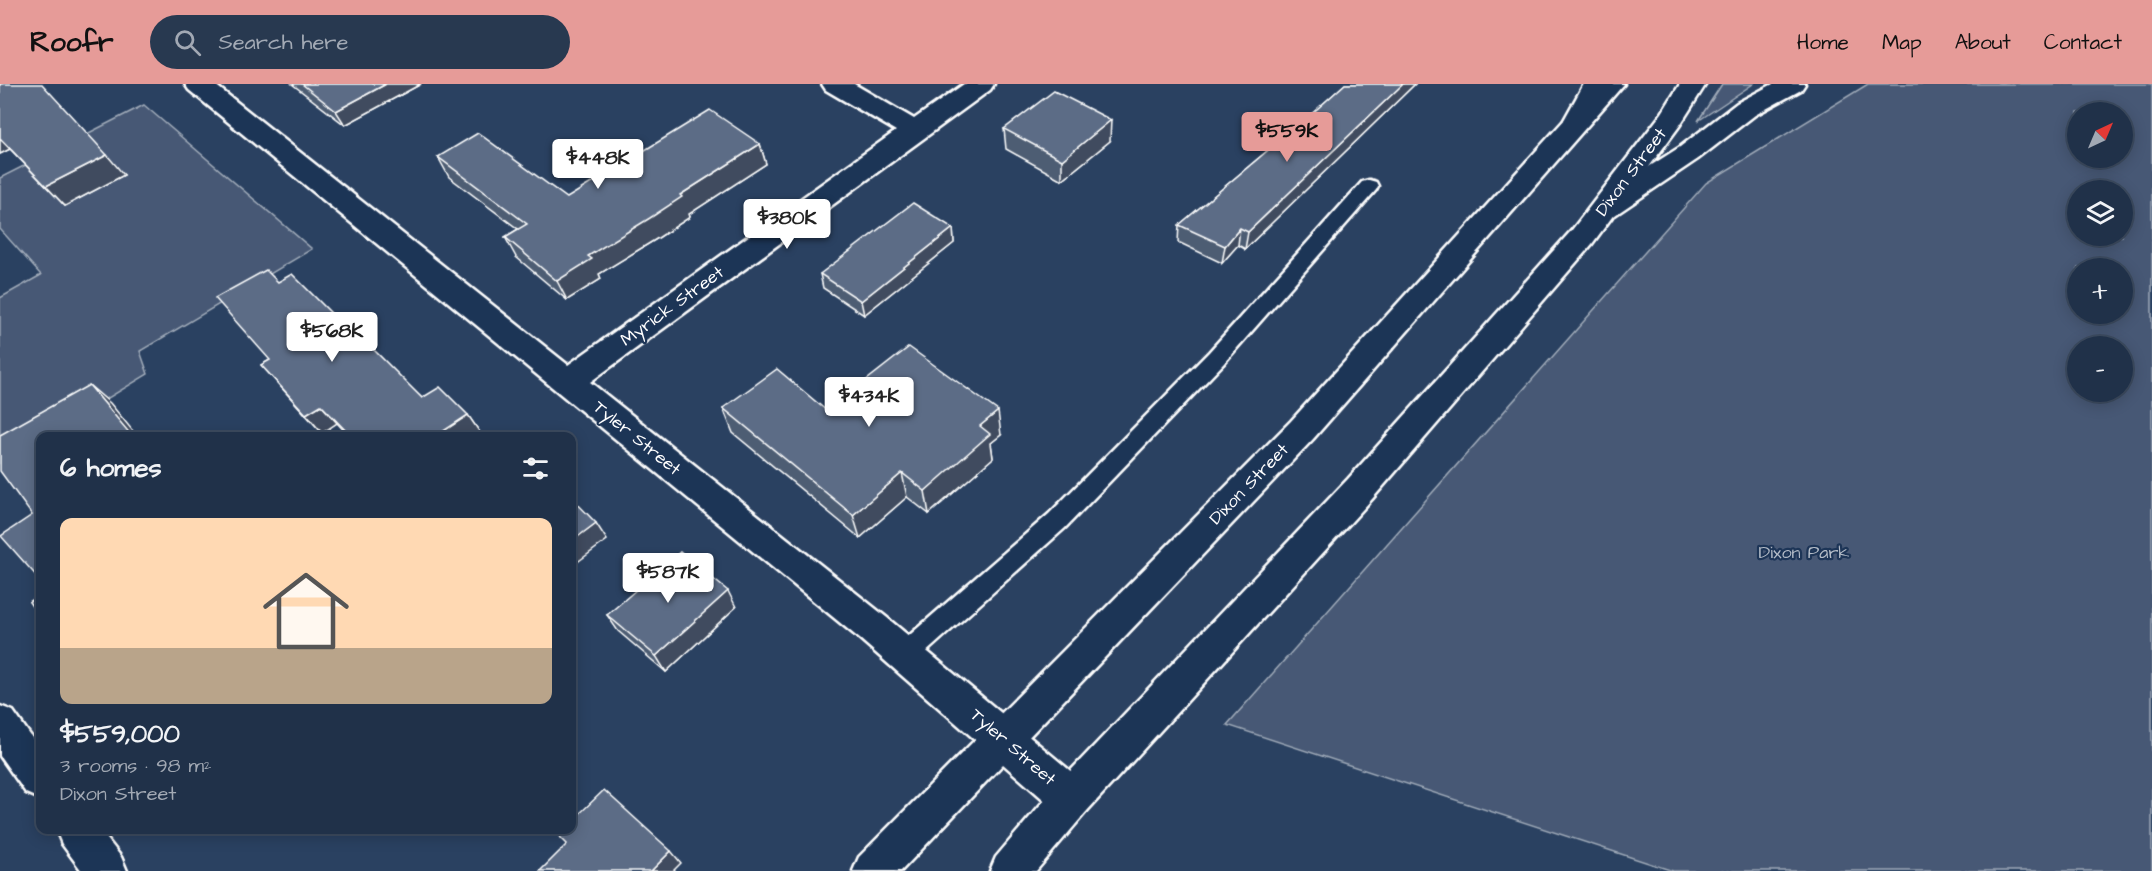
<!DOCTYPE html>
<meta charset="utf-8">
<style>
:root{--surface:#203149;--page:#283950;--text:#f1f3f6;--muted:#a2a9b4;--line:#3d4c61;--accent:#e69b98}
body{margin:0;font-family:"Architects Daughter",sans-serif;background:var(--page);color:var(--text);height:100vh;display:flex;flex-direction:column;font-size:22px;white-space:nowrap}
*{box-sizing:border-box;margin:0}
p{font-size:20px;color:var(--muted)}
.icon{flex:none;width:33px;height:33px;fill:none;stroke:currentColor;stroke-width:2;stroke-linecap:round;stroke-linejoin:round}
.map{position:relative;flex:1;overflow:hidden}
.side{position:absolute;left:36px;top:348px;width:540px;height:402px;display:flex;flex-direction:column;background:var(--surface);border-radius:12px;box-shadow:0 3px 15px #0003,0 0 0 2px var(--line)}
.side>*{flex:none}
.needle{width:39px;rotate:44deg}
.buttons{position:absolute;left:2067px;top:18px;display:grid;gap:12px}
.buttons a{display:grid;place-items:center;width:66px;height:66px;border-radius:50%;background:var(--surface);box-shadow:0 3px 15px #0003,0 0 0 2px var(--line);font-size:30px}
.price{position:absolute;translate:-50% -51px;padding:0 14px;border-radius:6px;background:#fff;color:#222;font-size:20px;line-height:39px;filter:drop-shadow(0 2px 3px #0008)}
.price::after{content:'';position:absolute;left:50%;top:36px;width:18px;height:14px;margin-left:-9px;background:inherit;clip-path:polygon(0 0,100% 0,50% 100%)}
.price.active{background:var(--accent);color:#111}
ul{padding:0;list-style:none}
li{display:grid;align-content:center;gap:12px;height:318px;padding:0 24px}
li+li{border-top:2px solid var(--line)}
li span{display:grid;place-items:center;height:186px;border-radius:12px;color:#555}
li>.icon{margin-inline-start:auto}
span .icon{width:108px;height:108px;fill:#fffc;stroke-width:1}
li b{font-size:26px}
h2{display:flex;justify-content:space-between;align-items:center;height:72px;padding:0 24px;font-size:26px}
header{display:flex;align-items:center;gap:36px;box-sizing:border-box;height:84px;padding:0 30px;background:var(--accent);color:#111}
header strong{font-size:28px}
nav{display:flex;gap:33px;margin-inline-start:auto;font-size:21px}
.search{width:420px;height:54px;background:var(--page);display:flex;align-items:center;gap:15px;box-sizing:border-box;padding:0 21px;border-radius:33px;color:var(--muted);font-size:22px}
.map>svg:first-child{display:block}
.green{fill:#465975;stroke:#a2acba;stroke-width:1.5;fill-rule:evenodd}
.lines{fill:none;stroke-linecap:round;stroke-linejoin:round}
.lane-casing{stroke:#fff;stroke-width:5}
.street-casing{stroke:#fff;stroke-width:5}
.primary-casing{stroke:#fff;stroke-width:5}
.highway-casing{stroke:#fff;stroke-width:5}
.lane{fill:#1d3557;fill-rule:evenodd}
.street{fill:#1d3557;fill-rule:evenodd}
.primary{fill:#1d3557;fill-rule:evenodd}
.highway{fill:#1d3557;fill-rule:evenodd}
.wall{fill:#4e5d73;stroke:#fff;stroke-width:1.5}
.shaded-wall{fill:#404c5e;stroke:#fff;stroke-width:1.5}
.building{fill:#5b6c86;stroke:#fff;stroke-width:1.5}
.labels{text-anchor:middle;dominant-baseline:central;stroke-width:4.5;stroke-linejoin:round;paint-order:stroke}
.street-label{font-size:18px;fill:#fff;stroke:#1d3557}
.park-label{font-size:18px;fill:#b5bdc8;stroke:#1d3557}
</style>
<header>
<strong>Roofr</strong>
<div class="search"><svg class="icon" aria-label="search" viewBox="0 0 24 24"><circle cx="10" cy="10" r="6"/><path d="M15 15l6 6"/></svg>Search here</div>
<nav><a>Home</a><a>Map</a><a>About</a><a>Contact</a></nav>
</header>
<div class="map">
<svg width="2152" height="787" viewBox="0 0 2152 787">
<rect width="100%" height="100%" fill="#2a4161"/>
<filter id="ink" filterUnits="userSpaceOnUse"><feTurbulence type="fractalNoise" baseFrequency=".0167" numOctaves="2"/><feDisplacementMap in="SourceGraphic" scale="12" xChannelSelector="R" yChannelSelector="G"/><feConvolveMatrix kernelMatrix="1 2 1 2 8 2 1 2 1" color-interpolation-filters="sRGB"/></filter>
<g filter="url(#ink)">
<g class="green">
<path d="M 1722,0 L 1753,0 L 1698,37 Z"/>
<path d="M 1868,0 L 2152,0 L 2152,787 L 1673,787 L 1227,641 L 1706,99 ZM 2122,28 L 2122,74 L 2078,74 L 2078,28 ZM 2122,106 L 2122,152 L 2078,152 L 2078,106 ZM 2078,184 L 2122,184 L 2122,230 L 2078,230 ZM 2078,262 L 2122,262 L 2122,308 L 2078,308 Z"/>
<path d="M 144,21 L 312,165 L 140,267 L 148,290 L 45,352 L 40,352 L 0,379 L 0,214 L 41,191 L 0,145 L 0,94 Z"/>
</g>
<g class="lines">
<defs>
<path id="lane" d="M 1369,96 L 1376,98 L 1378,102 L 1376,106 L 1223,280 L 1065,444 L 914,579 L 905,582 L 896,579 L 893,571 L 896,563 L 1049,430 L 1209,268 L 1362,98 Z"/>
<g id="street">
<path d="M 185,0 L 214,0 L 568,281 L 896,47 L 826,6 L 822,0 L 854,0 L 914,35 L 964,0 L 994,0 L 990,6 L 590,298 L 886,533 L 1086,700 L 1092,714 L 1086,728 L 1072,733 L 1058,728 L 860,555 L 189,6 Z"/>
<path d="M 0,622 L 13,627 L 40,665 L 40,715 L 26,709 L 0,672 Z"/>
<path d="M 56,746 L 100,746 L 121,773 L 127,787 L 82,787 L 62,760 Z"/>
</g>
<g id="primary">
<path d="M 1597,0 L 1624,0 L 1313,355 L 901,787 L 853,787 L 859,773 L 1291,337 Z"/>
<path d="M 1680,0 L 1706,0 L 1680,41 L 1592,160 L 1372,415 L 1086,728 L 1036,787 L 990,787 L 996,773 L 1058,700 L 1348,395 L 1572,146 L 1662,29 Z"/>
</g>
<g id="highway">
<path d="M 1584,0 L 1610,0 L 1586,42 L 1577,44 L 1568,42 L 1564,36 Z"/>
<path d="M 1773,0 L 1805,0 L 1801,6 L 1755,31 L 1698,75 L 1615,131 L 1605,134 L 1595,131 L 1591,124 L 1595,117 L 1680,63 L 1737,19 Z"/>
</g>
</defs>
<use href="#lane" class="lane-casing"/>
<use href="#street" class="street-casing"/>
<use href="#primary" class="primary-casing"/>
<use href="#highway" class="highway-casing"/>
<use href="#lane" class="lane"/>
<use href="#street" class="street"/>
<use href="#primary" class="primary"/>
<use href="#highway" class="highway"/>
</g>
<g class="wall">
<path d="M 0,0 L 124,91 L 65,122 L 10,65 L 0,70 Z"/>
<path d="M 292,0 L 421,0 L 345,41 Z"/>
<path d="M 1345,0 L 1415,0 L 1245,165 L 1238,161 L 1222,179 L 1178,158 L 1179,141 L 1316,26 Z"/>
<path d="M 1004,45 L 1110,57 L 1062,96 L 1006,65 Z"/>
<path d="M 760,60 L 766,80 L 689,130 L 690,133 L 658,154 L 599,190 L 601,195 L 567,216 L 516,173 L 505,153 L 518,145 L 449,93 L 438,73 L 567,114 Z"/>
<path d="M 953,144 L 954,159 L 864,231 L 823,204 L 820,190 Z"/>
<path d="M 278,198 L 356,254 L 422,314 L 468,331 L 481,350 L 477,352 L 349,352 L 337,339 L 322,349 L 261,281 L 270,276 Z"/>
<path d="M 723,324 L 827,327 L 1001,351 L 991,359 L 993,374 L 929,430 L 907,413 L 860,454 L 733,349 Z"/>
<path d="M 736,523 L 666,588 L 618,547 L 607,531 Z"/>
</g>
<g class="shaded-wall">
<path d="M 386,0 L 421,0 L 345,41 L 336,27 Z"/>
<path d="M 1403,0 L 1415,0 L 1245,165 L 1248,148 Z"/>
<path d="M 1111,36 L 1110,57 L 1062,96 L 1062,76 Z"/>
<path d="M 0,55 L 10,65 L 0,70 Z"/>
<path d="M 760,60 L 766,80 L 689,130 L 690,133 L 658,154 L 599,190 L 601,195 L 567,216 L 557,197 L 588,172 L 680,111 Z"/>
<path d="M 107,71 L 124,91 L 65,122 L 46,102 Z"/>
<path d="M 953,144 L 954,159 L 864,231 L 861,217 Z"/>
<path d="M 1240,144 L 1238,161 L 1222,179 L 1225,162 Z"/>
<path d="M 89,301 L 110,319 L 137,352 L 131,352 Z"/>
<path d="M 321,321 L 337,339 L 322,349 L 306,330 Z"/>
<path d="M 998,327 L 1001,351 L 991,359 L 993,374 L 929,430 L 925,407 L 980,342 Z"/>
<path d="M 468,331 L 481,350 L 477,352 L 436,352 Z"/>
<path d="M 902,389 L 907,413 L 860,454 L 853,431 Z"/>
<path d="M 596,439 L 607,456 L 572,482 L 572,457 Z"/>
<path d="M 728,507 L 736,523 L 666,588 L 656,572 Z"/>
<path d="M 671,767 L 681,779 L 673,787 L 651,787 Z"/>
</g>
<g class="building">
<path d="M 0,0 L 42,0 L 107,71 L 46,102 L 0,54 Z"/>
<path d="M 302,0 L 386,0 L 336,27 Z"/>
<path d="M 1345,0 L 1403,0 L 1248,148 L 1240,144 L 1225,162 L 1179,141 L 1316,26 Z"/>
<path d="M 1054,7 L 1111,36 L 1062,76 L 1004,45 Z"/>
<path d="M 710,26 L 760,60 L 680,111 L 682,113 L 650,134 L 588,172 L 592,175 L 557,197 L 505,153 L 527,140 L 438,73 L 478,49 L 567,114 Z"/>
<path d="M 913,119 L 953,144 L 861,217 L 820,190 Z"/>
<path d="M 266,186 L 278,198 L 292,190 L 356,254 L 360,252 L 422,314 L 440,303 L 468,331 L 436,352 L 351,352 L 321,321 L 306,330 L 261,281 L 270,276 L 215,214 Z"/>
<path d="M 909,263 L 998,327 L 980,342 L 990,350 L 925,407 L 902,389 L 853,431 L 723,324 L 777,285 L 827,327 Z"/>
<path d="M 89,301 L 132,352 L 40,352 L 40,496 L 1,452 L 32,431 L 0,387 L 0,351 Z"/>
<path d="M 572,414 L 596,439 L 572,457 Z"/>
<path d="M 680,468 L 728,507 L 656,572 L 607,531 Z"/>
<path d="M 40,511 L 40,534 L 29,518 Z"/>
<path d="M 604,706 L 671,767 L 651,787 L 540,787 L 567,760 L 557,750 L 562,746 L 572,746 L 572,737 Z"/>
</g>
</g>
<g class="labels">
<g class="street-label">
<text transform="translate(1631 88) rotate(-53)">Dixon Street</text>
<text transform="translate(672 222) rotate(-36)">Myrick Street</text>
<text transform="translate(637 354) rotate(39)">Tyler Street</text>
<text transform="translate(1249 400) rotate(-46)">Dixon Street</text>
<text transform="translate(1013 663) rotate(41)">Tyler Street</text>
</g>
<g class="park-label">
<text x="1804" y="468">Dixon Park</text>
</g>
</g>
</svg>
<div class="buttons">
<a><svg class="needle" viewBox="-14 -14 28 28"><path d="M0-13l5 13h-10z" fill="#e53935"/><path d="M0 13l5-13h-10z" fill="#a2a9b4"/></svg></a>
<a><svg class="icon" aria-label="layers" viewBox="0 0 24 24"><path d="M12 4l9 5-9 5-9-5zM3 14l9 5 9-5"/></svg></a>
<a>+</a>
<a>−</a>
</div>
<b class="price active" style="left:1287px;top:79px">$559K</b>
<b class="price" style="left:598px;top:106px">$448K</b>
<b class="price" style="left:787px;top:166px">$380K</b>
<b class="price" style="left:332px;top:279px">$568K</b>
<b class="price" style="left:869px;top:344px">$434K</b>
<b class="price" style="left:668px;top:520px">$587K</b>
<section class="side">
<h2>6 homes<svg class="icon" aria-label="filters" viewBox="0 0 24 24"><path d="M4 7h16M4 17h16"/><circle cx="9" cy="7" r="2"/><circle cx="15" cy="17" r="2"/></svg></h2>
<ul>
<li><span style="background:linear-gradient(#ffd9b3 70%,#b9a48a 0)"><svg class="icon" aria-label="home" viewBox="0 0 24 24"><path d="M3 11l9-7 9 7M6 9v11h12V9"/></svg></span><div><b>$559,000</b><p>3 rooms · 98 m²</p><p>Dixon Street</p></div></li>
</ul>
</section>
</div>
